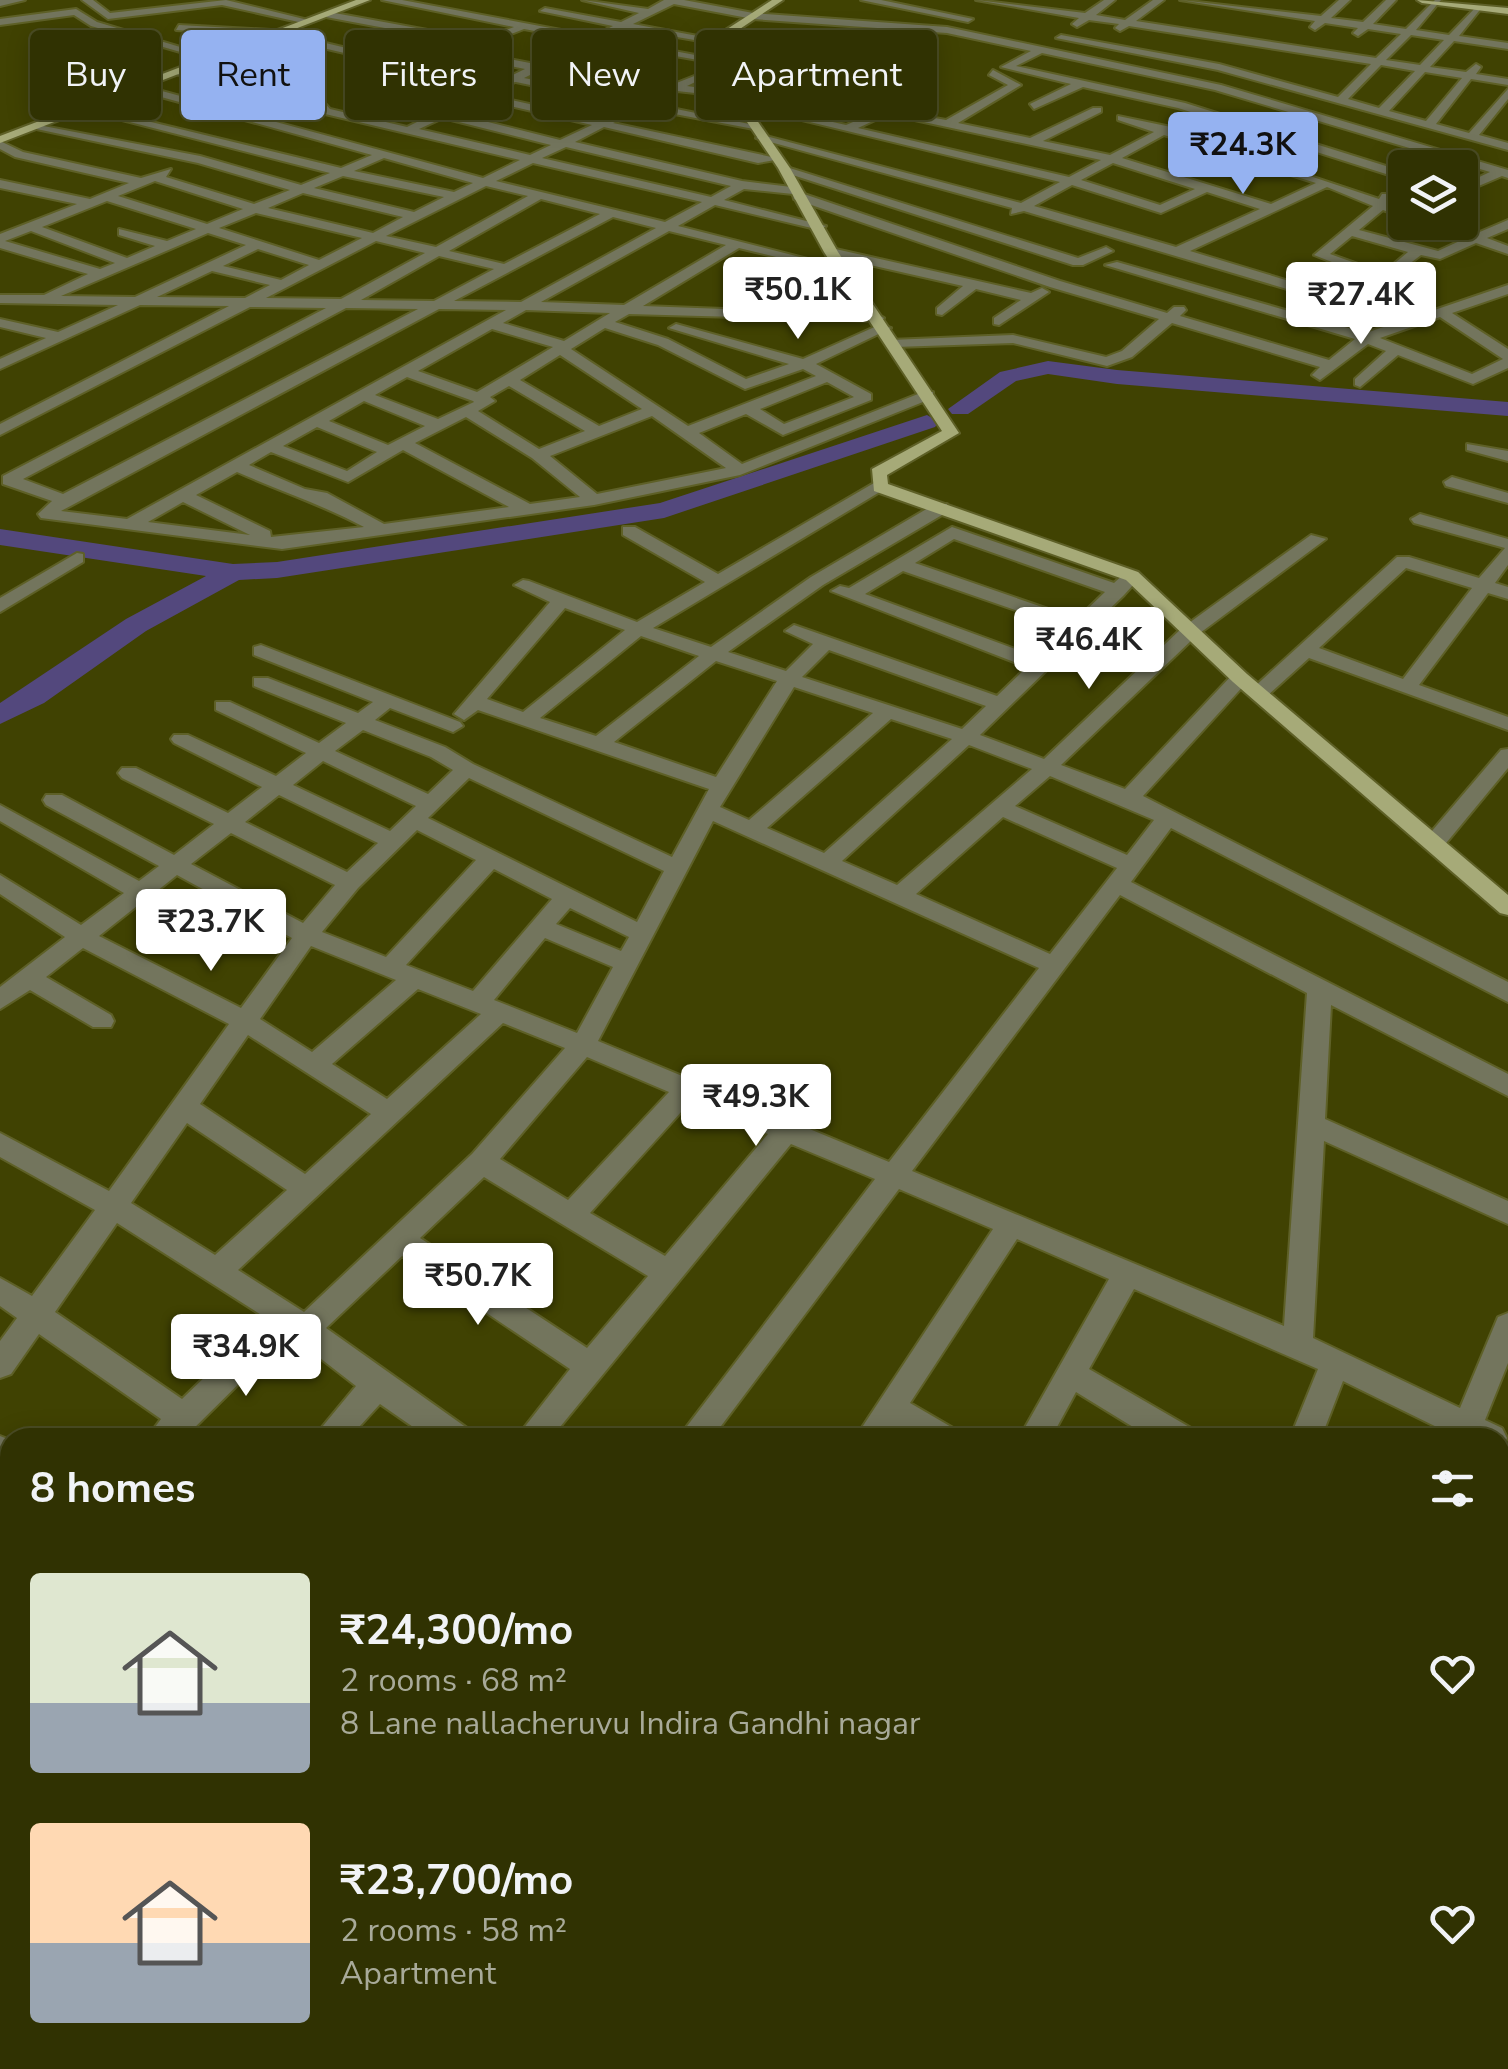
<!DOCTYPE html>
<meta charset="utf-8">
<style>
:root{--surface:#303202;--page:#3c3e11;--text:#f1f3f6;--muted:#a8aa99;--line:#4b4d24;--accent:#95b2f1}
body{margin:0;font-family:"Nunito Sans",sans-serif;background:var(--page);color:var(--text);height:100vh;display:flex;flex-direction:column;font-size:38px;white-space:nowrap}
*{box-sizing:border-box;margin:0}
p{font-size:32px;color:var(--muted)}
.icon{flex:none;width:55px;height:55px;fill:none;stroke:currentColor;stroke-width:2;stroke-linecap:round;stroke-linejoin:round}
.map{position:relative;flex:1;overflow:hidden}
.details{position:absolute;left:0px;top:1428px;width:1510px;height:642px;display:flex;flex-direction:column;background:var(--surface);border-radius:30px 30px 0 0;box-shadow:0 5px 25px #0003,0 0 0 2px var(--line)}
.details>*{flex:none}
.top-card{position:absolute;left:30px;top:30px;width:1000px;height:90px;display:flex;gap:20px}
.controls{position:absolute;left:1388px;top:150px;display:grid;gap:20px}
.controls a{display:grid;place-items:center;width:90px;height:90px;border-radius:10px;background:var(--surface);box-shadow:0 5px 25px #0003,0 0 0 2px var(--line);font-size:50px}
.price{position:absolute;translate:-50% -85px;padding:0 22px;border-radius:10px;background:#fff;color:#222;font-size:32px;line-height:65px;filter:drop-shadow(0 2px 5px #0008)}
.price::after{content:'';position:absolute;left:50%;top:60px;width:30px;height:22px;margin-left:-15px;background:inherit;clip-path:polygon(0 0,100% 0,50% 100%)}
.price.selected{background:var(--accent);color:#111}
ul{padding:0;list-style:none}
li{display:flex;align-items:center;gap:30px;height:250px;padding:0 30px}
li span{display:grid;place-items:center;flex:none;width:280px;height:200px;border-radius:10px;color:#555}
li>.icon{margin-inline-start:auto}
span .icon{width:120px;height:120px;fill:#fffc;stroke-width:1}
li b{font-size:42px}
h2{display:flex;justify-content:space-between;align-items:center;height:120px;padding:0 30px;font-size:42px}
.chip{padding:0 35px;border-radius:10px;background:var(--surface);box-shadow:0 5px 25px #0003,0 0 0 2px var(--line);font-size:35px;line-height:90px}
.chip.selected{background:var(--accent);color:#111}
.map>svg:first-child{display:block}
.lines{fill:none;stroke-linecap:round;stroke-linejoin:round}
.river{fill:#53487d;fill-rule:evenodd}
.minor-casing{stroke:#5e6027;stroke-width:4}
.major-casing{stroke:#5e6027;stroke-width:4}
.minor{fill:#73755d;fill-rule:evenodd}
.major{fill:#a6aa78;fill-rule:evenodd}
</style>
<div class="map">
<svg width="1508" height="2069" viewBox="0 0 1508 2069">
<rect width="100%" height="100%" fill="#404202"/>
<g class="lines">
<g class="river">
<path d="M 1048,361 L 1117,370 L 1508,402 L 1508,416 L 1117,384 L 1048,374 L 1016,381 L 968,414 L 952,414 L 948,409 L 1000,372 Z"/>
<path d="M 927,415 L 939,422 L 935,427 L 664,518 L 277,578 L 239,580 L 146,631 L 44,703 L 0,724 L 0,703 L 126,619 L 206,576 L 0,545 L 0,529 L 233,564 L 277,562 L 660,503 Z"/>
</g>
<defs>
<g id="minor">
<path d="M 0,0 L 25,0 L 0,6 Z"/>
<path d="M 82,0 L 93,0 L 110,13 L 226,0 L 308,20 L 303,23 L 222,5 L 108,19 Z"/>
<path d="M 382,0 L 402,0 L 593,36 L 613,26 L 540,11 L 545,8 L 621,22 L 639,13 L 582,0 L 648,9 L 664,0 L 684,0 L 753,13 L 947,27 L 1221,85 L 1508,170 L 1508,178 L 1502,176 L 1460,194 L 1460,186 L 1490,172 L 1215,90 L 1042,53 L 1016,66 L 1185,103 L 1405,172 L 1405,180 L 1178,108 L 1083,87 L 1034,109 L 1030,104 L 1071,84 L 1001,67 L 1031,51 L 947,33 L 753,19 L 674,4 L 633,24 L 714,39 L 718,44 L 624,28 L 605,38 L 711,58 L 715,63 L 596,42 L 559,61 L 674,84 L 722,65 L 722,69 L 687,86 L 736,93 L 740,98 L 677,91 L 652,104 L 759,126 L 759,130 L 643,108 L 613,123 L 781,159 L 758,163 L 604,127 L 575,142 L 742,181 L 800,188 L 801,193 L 1060,281 L 1167,313 L 1174,307 L 1184,307 L 1186,310 L 1180,316 L 1329,360 L 1355,339 L 1105,265 L 1117,262 L 1366,333 L 1398,322 L 1024,211 L 1011,214 L 1012,208 L 756,138 L 762,135 L 1021,203 L 1060,182 L 735,104 L 740,101 L 846,125 L 884,109 L 946,120 L 1008,85 L 989,75 L 993,70 L 1021,85 L 958,123 L 1030,138 L 1093,108 L 1101,108 L 1101,112 L 1043,141 L 1110,155 L 1154,132 L 1118,120 L 1118,116 L 1171,127 L 1172,130 L 1379,199 L 1382,194 L 1390,194 L 1389,203 L 1405,210 L 1405,218 L 1383,210 L 1359,230 L 1438,251 L 1464,239 L 1423,222 L 1443,222 L 1475,234 L 1508,220 L 1508,229 L 1487,238 L 1508,246 L 1508,254 L 1476,243 L 1440,259 L 1421,255 L 1375,290 L 1368,286 L 1375,279 L 1314,255 L 1373,206 L 1327,187 L 1190,251 L 1411,318 L 1508,285 L 1508,294 L 1452,313 L 1508,349 L 1508,368 L 1473,384 L 1398,355 L 1360,387 L 1355,385 L 1355,379 L 1386,351 L 1368,344 L 1320,380 L 1312,375 L 1320,367 L 1172,323 L 1132,357 L 1107,366 L 1013,343 L 895,347 L 890,346 L 890,340 L 1013,335 L 1106,357 L 1122,351 L 1159,319 L 1050,287 L 794,199 L 793,194 L 744,189 L 724,200 L 826,226 L 820,230 L 715,205 L 678,226 L 851,270 L 844,274 L 814,267 L 742,309 L 877,314 L 884,318 L 882,321 L 629,314 L 615,322 L 668,339 L 746,379 L 789,364 L 669,328 L 676,324 L 803,359 L 879,325 L 891,328 L 816,364 L 871,394 L 871,400 L 783,435 L 746,414 L 699,433 L 742,464 L 923,392 L 933,392 L 933,398 L 740,475 L 594,505 L 282,549 L 41,518 L 38,514 L 52,501 L 3,484 L 3,476 L 326,308 L 250,307 L 0,435 L 0,424 L 229,306 L 140,305 L 0,369 L 0,359 L 46,338 L 0,327 L 0,319 L 58,332 L 118,305 L 0,303 L 0,295 L 44,295 L 88,274 L 0,248 L 0,234 L 77,204 L 0,188 L 0,180 L 90,199 L 129,183 L 15,157 L 0,149 L 0,141 L 23,152 L 141,178 L 171,169 L 166,177 L 254,204 L 290,190 L 198,163 L 27,127 L 33,124 L 200,156 L 301,185 L 330,173 L 75,108 L 81,105 L 341,168 L 372,155 L 132,89 L 136,84 L 483,178 L 520,160 L 321,113 L 317,104 L 171,73 L 176,70 L 321,99 L 330,109 L 407,127 L 431,115 L 397,106 L 397,102 L 440,110 L 525,69 L 456,55 L 425,64 L 425,60 L 514,27 ZM 524,29 L 584,40 L 535,64 L 467,51 ZM 550,65 L 551,65 L 665,89 L 640,101 L 524,78 ZM 515,82 L 516,82 L 631,106 L 601,120 L 489,95 ZM 480,99 L 592,125 L 560,140 L 452,113 ZM 886,115 L 896,116 L 1101,160 L 1069,177 L 858,128 ZM 443,118 L 551,145 L 530,155 L 419,129 ZM 1164,135 L 1316,183 L 1271,204 L 1122,158 ZM 566,147 L 731,186 L 711,197 L 542,158 ZM 384,158 L 473,183 L 454,192 L 354,171 ZM 533,163 L 702,202 L 665,222 L 496,181 ZM 1113,163 L 1195,189 L 1160,205 L 1081,180 ZM 343,176 L 444,197 L 414,212 L 314,188 ZM 155,181 L 243,209 L 207,224 L 118,196 ZM 1072,185 L 1161,213 L 1207,192 L 1260,209 L 1176,247 L 1034,206 ZM 486,186 L 528,196 L 436,247 L 386,236 ZM 303,193 L 403,217 L 373,233 L 268,208 ZM 541,199 L 600,214 L 504,264 L 449,251 ZM 107,201 L 196,229 L 167,241 L 119,229 L 119,235 L 155,246 L 127,258 L 42,227 ZM 256,213 L 362,238 L 319,260 L 219,228 ZM 613,217 L 656,228 L 521,302 L 454,301 ZM 31,231 L 115,263 L 100,269 L 5,241 ZM 669,231 L 726,245 L 624,305 L 541,302 ZM 208,233 L 246,245 L 135,297 L 61,296 ZM 1352,236 L 1408,252 L 1383,273 L 1330,254 ZM 376,241 L 425,253 L 341,299 L 266,298 ZM 739,248 L 801,263 L 724,309 L 643,306 ZM 258,249 L 309,265 L 281,280 L 223,266 ZM 439,256 L 494,269 L 434,301 L 361,300 ZM 212,271 L 270,285 L 245,298 L 157,297 ZM 346,308 L 418,309 L 63,494 L 23,479 ZM 439,309 L 506,310 L 127,519 L 61,511 ZM 526,310 L 610,313 L 564,341 L 503,323 ZM 1440,317 L 1503,359 L 1472,374 L 1380,338 ZM 605,328 L 658,345 L 745,389 L 803,369 L 816,376 L 688,426 L 571,349 ZM 492,329 L 553,347 L 477,392 L 418,371 ZM 560,355 L 642,409 L 599,426 L 520,380 ZM 407,377 L 473,401 L 474,402 L 438,419 L 375,395 ZM 827,382 L 854,397 L 784,424 L 760,409 ZM 509,386 L 585,431 L 539,449 L 478,411 L 495,401 L 490,397 ZM 364,401 L 425,426 L 388,445 L 329,421 ZM 652,416 L 726,468 L 597,494 L 550,456 ZM 466,417 L 532,458 L 580,497 L 530,504 L 415,443 ZM 317,427 L 377,452 L 347,471 L 283,446 ZM 403,450 L 509,507 L 384,524 L 327,493 L 305,489 L 249,465 L 271,452 L 348,482 ZM 237,472 C 280,491 323,505 364,527 L 271,537 L 270,531 L 196,495 ZM 183,502 L 250,535 L 148,522 Z"/>
<path d="M 861,0 L 881,0 L 973,19 L 968,22 Z"/>
<path d="M 976,0 L 1085,13 L 1104,0 L 1115,0 L 1096,15 L 1125,20 L 1153,0 L 1164,0 L 1136,21 L 1376,58 L 1401,34 L 1368,29 L 1358,36 L 1353,33 L 1358,28 L 1325,23 L 1315,30 L 1310,27 L 1315,21 L 1180,0 L 1321,16 L 1339,0 L 1350,0 L 1331,18 L 1363,22 L 1386,0 L 1396,0 L 1373,24 L 1406,29 L 1435,0 L 1441,0 L 1416,30 L 1449,35 L 1477,6 L 1483,6 L 1459,36 L 1508,43 L 1508,49 L 1454,41 L 1430,67 L 1466,72 L 1476,64 L 1481,67 L 1476,74 L 1508,79 L 1508,85 L 1471,79 L 1436,124 L 1469,133 L 1508,89 L 1508,99 L 1479,135 L 1508,143 L 1508,150 L 1218,70 L 1056,38 L 1061,35 L 1219,64 L 1338,97 L 1371,64 L 1129,26 L 1120,31 L 1115,28 L 1119,24 L 1089,20 L 1077,27 L 1072,24 L 1079,18 ZM 1411,35 L 1444,40 L 1420,65 L 1386,60 ZM 1381,65 L 1415,71 L 1379,108 L 1348,99 ZM 1425,72 L 1462,78 L 1426,121 L 1389,111 Z"/>
<path d="M 76,9 L 97,22 L 210,56 L 201,58 L 91,26 L 74,15 L 0,25 L 0,19 Z"/>
<path d="M 329,12 L 433,31 L 438,34 L 433,37 L 326,17 Z"/>
<path d="M 179,25 L 271,30 L 489,82 L 463,96 L 459,91 L 474,83 L 271,36 L 176,30 Z"/>
<path d="M 1180,152 L 1188,152 L 1247,171 L 1241,175 L 1180,156 Z"/>
<path d="M 780,165 L 1078,258 L 1106,247 L 1113,251 L 1083,265 L 1073,265 L 780,171 Z"/>
<path d="M 831,248 L 1031,293 L 1042,288 L 1049,292 L 999,325 L 994,324 L 994,318 L 1021,300 L 976,289 L 942,315 L 937,314 L 937,308 L 963,286 L 826,255 L 826,249 Z"/>
<path d="M 1467,444 L 1508,451 L 1508,461 L 1467,450 Z"/>
<path d="M 1452,477 L 1508,493 L 1508,503 L 1446,486 L 1444,482 Z"/>
<path d="M 874,483 L 888,487 L 653,628 L 711,647 L 811,577 L 935,504 L 947,504 L 947,512 L 823,585 L 728,652 L 786,671 L 813,644 L 785,631 L 794,625 L 997,696 L 1027,667 L 831,591 L 840,586 L 849,588 L 952,527 L 1114,583 L 1126,572 L 1138,572 L 1141,576 L 1124,595 L 980,735 L 1044,759 L 1182,628 L 1311,535 L 1326,539 L 1196,636 L 1061,765 L 1125,789 L 1233,674 L 1247,674 L 1247,682 L 1143,796 L 1508,982 L 1508,1002 L 1171,828 L 1131,882 L 1508,1074 L 1508,1096 L 1331,1005 L 1325,1119 L 1508,1201 L 1508,1224 L 1324,1141 L 1313,1338 L 1460,1408 L 1498,1317 L 1508,1313 L 1508,1363 L 1485,1420 L 1502,1428 L 1507,1438 L 1502,1448 L 1500,1438 L 1448,1438 L 1449,1433 L 1343,1381 L 1321,1438 L 1290,1438 L 1318,1369 L 1134,1289 L 1089,1369 L 1191,1428 L 1195,1438 L 1151,1438 L 1076,1392 L 1051,1438 L 1019,1438 L 1109,1279 L 1017,1239 L 910,1403 L 953,1428 L 957,1438 L 913,1438 L 895,1427 L 888,1438 L 855,1438 L 993,1229 L 899,1189 L 712,1438 L 678,1438 L 875,1179 L 791,1144 L 551,1438 L 516,1438 L 570,1369 L 402,1256 L 326,1328 L 467,1428 L 471,1438 L 429,1438 L 380,1404 L 349,1438 L 313,1438 L 356,1386 L 289,1334 L 184,1438 L 147,1438 L 161,1419 L 39,1334 L 11,1374 L 0,1378 L 0,1341 L 17,1318 L 0,1306 L 0,1278 L 32,1296 L 95,1210 L 0,1157 L 0,1133 L 109,1191 L 229,1024 L 83,948 L 46,977 L 111,1015 L 114,1021 L 111,1027 L 93,1027 L 30,990 L 0,1009 L 0,987 L 65,937 L 0,894 L 0,875 L 81,925 L 124,893 L 0,821 L 0,805 L 139,881 L 159,866 L 46,805 L 43,800 L 46,795 L 62,795 L 174,855 L 214,824 L 122,778 L 118,773 L 122,768 L 136,768 L 228,813 L 262,787 L 174,743 L 171,739 L 174,735 L 188,735 L 276,776 L 306,753 L 216,710 L 216,702 L 230,702 L 319,743 L 346,723 L 254,686 L 254,678 L 268,678 L 358,713 L 373,702 L 254,655 L 254,647 L 261,645 L 460,722 L 463,726 L 453,732 L 390,708 L 375,720 L 445,747 L 473,764 L 672,857 L 709,789 L 478,710 L 464,720 L 454,714 L 550,602 L 514,585 L 523,580 L 529,581 L 637,622 L 705,582 L 623,535 L 623,527 L 635,527 L 718,574 ZM 954,539 L 1105,592 L 1077,619 L 915,563 ZM 903,571 L 1067,628 L 1037,657 L 865,594 ZM 565,608 L 625,630 L 523,712 L 487,699 ZM 641,636 L 699,656 L 596,736 L 540,718 ZM 829,650 L 986,706 L 962,729 L 802,677 ZM 716,661 L 777,681 L 716,777 L 614,742 ZM 794,687 L 873,713 L 749,820 L 720,807 ZM 891,719 L 952,739 L 824,853 L 767,828 ZM 363,730 L 431,757 L 453,770 L 428,794 L 335,751 ZM 969,745 L 1032,769 L 897,885 L 842,861 ZM 323,761 L 416,806 L 390,831 L 293,785 ZM 1050,776 L 1154,820 L 1127,855 L 1015,806 ZM 469,778 L 664,871 L 637,922 L 428,818 ZM 279,795 L 378,843 L 347,872 L 245,822 ZM 1003,817 L 1117,868 L 1050,954 L 916,894 ZM 713,821 L 1039,968 L 889,1162 L 598,1041 ZM 417,830 L 476,860 L 386,957 L 322,932 L 358,888 ZM 231,833 L 335,885 L 303,923 L 191,864 ZM 494,869 L 552,899 L 473,991 L 406,965 ZM 177,875 L 292,938 L 241,1008 L 99,936 L 142,902 L 207,934 L 223,934 L 227,928 L 223,922 L 157,891 ZM 1120,895 L 1307,993 L 1284,1326 L 912,1171 ZM 570,908 L 629,937 L 621,951 L 556,924 ZM 545,938 L 613,967 L 577,1033 L 494,1000 ZM 311,946 L 396,980 L 312,1052 L 260,1019 ZM 418,989 L 481,1014 L 387,1099 L 332,1064 ZM 503,1023 L 565,1048 L 472,1154 L 304,1312 L 238,1270 ZM 248,1035 L 371,1114 L 305,1174 L 200,1104 ZM 587,1057 L 669,1092 L 568,1200 L 500,1159 ZM 691,1101 L 768,1134 L 665,1256 L 590,1213 ZM 187,1123 L 287,1190 L 215,1255 L 131,1203 ZM 484,1177 L 648,1276 L 587,1348 L 420,1238 ZM 117,1223 L 266,1318 L 182,1399 L 55,1312 Z"/>
<path d="M 1420,514 L 1508,539 L 1508,565 L 1495,583 L 1508,587 L 1508,599 L 1488,593 L 1419,685 L 1508,717 L 1508,730 L 1309,658 L 1266,697 L 1252,697 L 1252,689 L 1397,557 L 1409,557 L 1479,578 L 1505,548 L 1414,523 L 1411,519 ZM 1406,568 L 1472,588 L 1403,679 L 1319,648 Z"/>
<path d="M 77,553 L 83,554 L 83,562 L 0,612 L 0,598 Z"/>
<path d="M 1508,749 L 1508,768 L 1442,848 L 1426,848 L 1423,843 L 1426,838 L 1501,750 Z"/>
<path d="M 0,1436 L 10,1440 L 10,1474 L 0,1470 Z"/>
<path d="M 1508,1603 L 1508,1658 L 1500,1661 L 1500,1606 Z"/>
<path d="M 0,1664 L 10,1668 L 10,1708 L 0,1704 Z"/>
<path d="M 10,1787 L 10,1829 L 0,1833 L 0,1791 Z"/>
<path d="M 10,2010 L 10,2057 L 0,2061 L 0,2014 Z"/>
<path d="M 188,2060 L 232,2060 L 228,2069 L 185,2069 Z"/>
<path d="M 384,2060 L 430,2060 L 433,2069 L 388,2069 Z"/>
<path d="M 675,2060 L 762,2060 L 758,2069 L 679,2069 Z"/>
<path d="M 937,2060 L 978,2060 L 974,2069 L 934,2069 Z"/>
<path d="M 1086,2060 L 1127,2060 L 1123,2069 L 1083,2069 Z"/>
<path d="M 1348,2060 L 1388,2060 L 1385,2069 L 1345,2069 Z"/>
<path d="M 1390,2060 L 1441,2060 L 1444,2069 L 1394,2069 Z"/>
</g>
<g id="major">
<path d="M 356,0 L 370,0 L 0,143 L 0,136 Z"/>
<path d="M 772,0 L 783,0 L 719,43 L 716,61 L 790,168 L 838,252 L 959,433 L 887,475 L 888,484 L 1138,572 L 1247,674 L 1508,895 L 1508,915 L 1500,913 L 1233,682 L 1126,580 L 874,491 L 872,469 L 942,431 L 824,252 L 778,168 L 706,61 L 710,40 Z"/>
<path d="M 1417,0 L 1508,8 L 1508,14 L 1422,3 Z"/>
</g>
</defs>
<use href="#minor" class="minor-casing"/>
<use href="#major" class="major-casing"/>
<use href="#minor" class="minor"/>
<use href="#major" class="major"/>
</g>
</svg>
<div class="controls">
<a><svg class="icon" aria-label="layers" viewBox="0 0 24 24"><path d="M12 4l9 5-9 5-9-5zM3 14l9 5 9-5"/></svg></a>
</div>
<b class="price selected" style="left:1243px;top:197px">₹24.3K</b>
<b class="price" style="left:798px;top:342px">₹50.1K</b>
<b class="price" style="left:1361px;top:347px">₹27.4K</b>
<b class="price" style="left:1089px;top:692px">₹46.4K</b>
<b class="price" style="left:211px;top:974px">₹23.7K</b>
<b class="price" style="left:756px;top:1149px">₹49.3K</b>
<b class="price" style="left:478px;top:1328px">₹50.7K</b>
<b class="price" style="left:246px;top:1399px">₹34.9K</b>
<div class="top-card">
<a class="chip">Buy</a>
<a class="chip selected">Rent</a>
<a class="chip">Filters</a>
<a class="chip">New</a>
<a class="chip">Apartment</a>
</div>
<section class="details">
<h2>8 homes<svg class="icon" aria-label="filters" viewBox="0 0 24 24"><path d="M4 7h16M4 17h16"/><circle cx="9" cy="7" r="2"/><circle cx="15" cy="17" r="2"/></svg></h2>
<ul>
<li><span style="background:linear-gradient(#dfe7d0 65%,#9aa5b1 0)"><svg class="icon" aria-label="home" viewBox="0 0 24 24"><path d="M3 11l9-7 9 7M6 9v11h12V9"/></svg></span><div><b>₹24,300/mo</b><p>2 rooms · 68 m²</p><p>8 Lane nallacheruvu Indira Gandhi nagar</p></div><svg class="icon" aria-label="heart" viewBox="0 0 24 24"><path d="M12 20l-8-8c-3-5 5-10 8-4 3-6 11-1 8 4z"/></svg></li>
<li><span style="background:linear-gradient(#ffd9b3 60%,#9aa5b1 0)"><svg class="icon" aria-label="home" viewBox="0 0 24 24"><path d="M3 11l9-7 9 7M6 9v11h12V9"/></svg></span><div><b>₹23,700/mo</b><p>2 rooms · 58 m²</p><p>Apartment</p></div><svg class="icon" aria-label="heart" viewBox="0 0 24 24"><path d="M12 20l-8-8c-3-5 5-10 8-4 3-6 11-1 8 4z"/></svg></li>
</ul>
</section>
</div>
